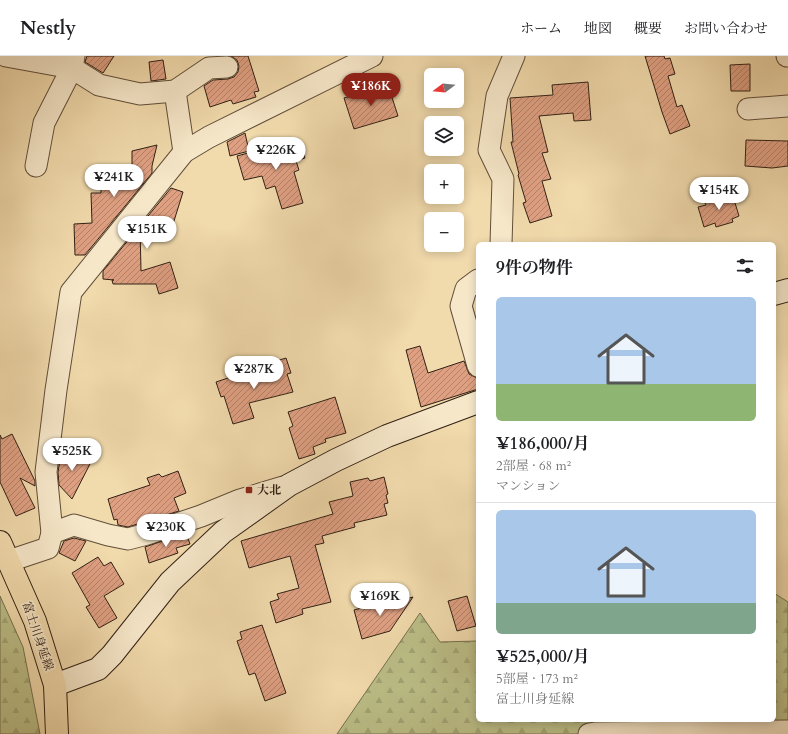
<!DOCTYPE html>
<html lang="ja">
<meta charset="utf-8">
<style>
:root{--surface:#fff;--page:#f2f2f2;--text:#202124;--muted:#757577;--line:#e0e0e0;--accent:#8f2418}
body{margin:0;font-family:Cardo,"Noto Serif JP",serif;background:var(--page);color:var(--text);height:100vh;display:flex;flex-direction:column;font-size:15px;white-space:nowrap}
*{box-sizing:border-box;margin:0}
p{font-size:13px;color:var(--muted)}
.icon{flex:none;width:22px;height:22px;fill:none;stroke:currentColor;stroke-width:2;stroke-linecap:round;stroke-linejoin:round}
.map{position:relative;flex:1;overflow:hidden}
.sheet{position:absolute;left:476px;top:186px;width:300px;height:480px;display:flex;flex-direction:column;background:var(--surface);border-radius:6px;box-shadow:0 2px 10px #0003}
.sheet>*{flex:none}
.needle{width:26px;rotate:254deg}
.tools{position:absolute;left:424px;top:12px;display:grid;gap:8px}
.tools a{display:grid;place-items:center;width:40px;height:40px;border-radius:6px;background:var(--surface);box-shadow:0 2px 10px #0003;font-size:20px}
.price{position:absolute;translate:-50% -34px;padding:0 9px;border-radius:14px;background:#fff;color:#222;font-size:13px;line-height:26px;filter:drop-shadow(0 1px 2px #0008)}
.price::after{content:'';position:absolute;left:50%;top:24px;width:12px;height:9px;margin-left:-6px;background:inherit;clip-path:polygon(0 0,100% 0,50% 100%)}
.price.active{background:var(--accent);color:#fff}
ul{padding:0;list-style:none}
li{display:grid;align-content:center;gap:8px;height:212px;padding:0 20px}
li+li{border-top:1px solid var(--line)}
li span{display:grid;place-items:center;height:124px;border-radius:6px;color:#555}
li>.icon{margin-inline-start:auto}
span .icon{width:72px;height:72px;fill:#fffc;stroke-width:1}
li b{font-size:17px}
h2{display:flex;justify-content:space-between;align-items:center;height:48px;padding:0 20px;font-size:17px}
header{display:flex;align-items:center;gap:24px;box-sizing:border-box;height:56px;padding:0 20px;background:var(--surface);border-bottom:1px solid var(--line)}
header strong{font-size:19px}
nav{display:flex;gap:22px;margin-inline-start:auto;font-size:14px}
.map>svg:first-child{display:block}
.forest{fill:url(#forest-firs);stroke:#76704e}
.building{fill:url(#building-hatch);stroke:#312014}
.lines{fill:none;stroke-linecap:round;stroke-linejoin:round}
.street-casing{stroke:#614e3a;stroke-width:23}
.secondary-casing{stroke:#312014;stroke-width:24}
.primary-casing{stroke:#312014;stroke-width:24}
.street{stroke:#f6e7c9;stroke-width:21}
.secondary{stroke:#f6e7c9;stroke-width:22}
.primary{stroke:#f1daac;stroke-width:22}
.poi-dot{fill:#8f2418;stroke:#f6e7c9;stroke-width:1.5}
.labels{text-anchor:middle;dominant-baseline:central;stroke-width:3.5;stroke-linejoin:round;paint-order:stroke}
.poi-label{font-size:12px;font-weight:bold;fill:#312014;stroke:#f6e7c9;text-anchor:start}
.street-label{font-size:12px;fill:#312014;stroke:#f6e7c9}
</style>
<header>
<strong>Nestly</strong>
<nav><a>ホーム</a><a>地図</a><a>概要</a><a>お問い合わせ</a></nav>
</header>
<div class="map">
<svg width="788" height="678" viewBox="0 0 788 678">
<defs>
<pattern id="forest-firs" width="22" height="20" patternUnits="userSpaceOnUse"><rect width="22" height="20" fill="#bcbf88"/><path d="M5 1l3.5 6h-7zM16 11l3.5 6h-7z" fill="#a2a474"/></pattern>
<pattern id="building-hatch" width="6" height="6" patternUnits="userSpaceOnUse"><rect width="6" height="6" fill="#dfa082"/><path d="M-1 1l2-2M0 6l6-6M5 7l2-2" fill="none" stroke="#b58269"/></pattern>
</defs>
<rect width="100%" height="100%" fill="#f1daac"/>
<filter id="stains"><feTurbulence type="fractalNoise" baseFrequency=".005" numOctaves="4"/><feColorMatrix values="0 0 0 0 .2 0 0 0 0 .09 0 0 0 0 .02 0 0 0 .5 -.17"/></filter>
<radialGradient id="worn" r=".72"><stop offset=".6" stop-color="#630" stop-opacity="0"/><stop offset="1" stop-color="#630" stop-opacity=".3"/></radialGradient>
<g class="forest">
<path d="M 774,537 L 788,546 L 788,678 L 337,678 L 420,557 L 440,586 L 478,585 L 478,664 L 774,664 Z"/>
<path d="M 0,540 L 23,591 L 40,678 L 0,678 Z"/>
</g>
<g class="building">
<path d="M 87,0 L 114,0 L 103,17 L 85,6 Z"/>
<path d="M 231,0 L 248,0 L 259,35 L 254,36 L 256,41 L 233,48 L 231,44 L 210,51 L 204,30 L 213,24 L 228,23 L 234,21 L 238,16 L 239,10 L 237,4 Z"/>
<path d="M 645,0 L 664,0 L 665,3 L 670,2 L 675,18 L 668,20 L 677,51 L 682,49 L 690,70 L 670,78 L 662,56 Z"/>
<path d="M 163,4 L 166,23 L 151,25 L 149,6 Z"/>
<path d="M 750,8 L 750,35 L 731,35 L 730,9 Z"/>
<path d="M 588,26 L 591,64 L 574,65 L 573,57 L 539,60 L 548,96 L 542,97 L 551,123 L 542,125 L 552,160 L 530,167 L 523,147 L 526,146 L 518,119 L 519,118 L 511,86 L 513,86 L 510,42 L 553,39 L 552,29 Z"/>
<path d="M 388,29 L 398,60 L 354,73 L 344,42 Z"/>
<path d="M 245,77 L 249,95 L 230,100 L 227,86 Z"/>
<path d="M 746,84 L 788,85 L 788,110 L 772,112 L 745,110 Z"/>
<path d="M 300,86 L 305,102 L 296,105 L 299,114 L 294,116 L 303,147 L 282,153 L 275,130 L 266,133 L 262,120 L 244,124 L 237,100 L 277,89 L 278,92 Z"/>
<path d="M 157,89 L 152,110 L 152,117 L 85,199 L 75,199 L 74,168 L 92,167 L 91,137 L 101,137 L 101,124 L 109,124 L 109,111 L 132,112 L 132,95 Z"/>
<path d="M 171,132 L 183,136 L 169,181 L 140,171 L 141,215 L 170,206 L 178,232 L 159,238 L 156,228 L 113,228 L 112,224 L 114,224 L 103,223 L 103,215 Z"/>
<path d="M 732,137 L 739,160 L 732,163 L 733,166 L 716,171 L 715,167 L 704,171 L 698,151 L 706,149 L 704,145 Z"/>
<path d="M 420,290 L 428,317 L 464,305 L 469,318 L 475,321 L 478,322 L 478,333 L 421,351 L 406,294 Z"/>
<path d="M 286,302 L 291,317 L 287,318 L 293,336 L 249,347 L 254,362 L 233,368 L 224,340 L 221,341 L 216,326 L 240,318 L 241,322 L 272,313 L 270,307 Z"/>
<path d="M 335,341 L 346,377 L 325,383 L 326,386 L 313,391 L 315,398 L 299,403 L 289,372 L 293,370 L 288,356 Z"/>
<path d="M 12,378 L 35,425 L 35,430 L 20,422 L 35,452 L 16,460 L 0,426 L 0,379 L 2,383 Z"/>
<path d="M 66,392 L 91,406 L 72,443 L 59,429 L 58,416 L 60,404 Z"/>
<path d="M 178,415 L 186,437 L 174,442 L 179,455 L 128,471 L 118,469 L 117,463 L 114,464 L 108,443 L 150,429 L 147,422 L 159,418 L 162,421 Z"/>
<path d="M 384,421 L 388,438 L 386,439 L 388,447 L 384,448 L 387,459 L 354,467 L 355,471 L 322,480 L 324,487 L 315,489 L 331,546 L 302,553 L 303,558 L 276,567 L 270,546 L 279,543 L 277,538 L 299,532 L 290,500 L 249,512 L 241,485 L 333,458 L 329,446 L 353,440 L 350,426 L 368,422 L 370,425 Z"/>
<path d="M 186,477 L 190,488 L 176,492 L 178,497 L 149,507 L 145,491 Z"/>
<path d="M 74,482 L 86,485 L 75,505 L 59,497 L 64,485 Z"/>
<path d="M 98,501 L 104,510 L 111,506 L 124,528 L 104,540 L 117,562 L 99,572 L 86,551 L 90,549 L 72,517 Z"/>
<path d="M 467,540 L 476,570 L 457,575 L 448,545 Z"/>
<path d="M 413,541 L 390,575 L 362,583 L 354,554 L 397,542 L 399,545 Z"/>
<path d="M 262,569 L 286,637 L 265,645 L 255,617 L 249,619 L 237,585 L 242,583 L 240,576 Z"/>
</g>
<g class="lines">
<defs>
<g id="street">
<path d="M 6,0 L 72,12 L 99,29 L 140,38 L 175,35 L 209,12 L 227,11"/>
<path d="M 787,0 L 788,0"/>
<path d="M 175,35 L 184,96"/>
<path d="M 748,53 L 788,50"/>
<path d="M 36,110 L 44,67 L 72,12 L 74,0"/>
<path d="M 501,188 L 503,123 L 489,94 L 497,40 L 514,0"/>
<path d="M 478,224 L 466,233 L 461,250 L 478,310"/>
<path d="M 52,477 L 74,469 L 108,479 L 128,483 L 147,478 L 201,460 L 240,444 L 283,431"/>
<path d="M 9,505 L 48,492 L 52,477 L 46,416 L 56,334 L 71,236 L 184,96 L 209,81 L 372,0"/>
<path d="M 589,678 L 595,677 L 788,675"/>
</g>
<g id="secondary">
<path d="M 774,238 L 788,234"/>
<path d="M 55,629 L 98,613 L 112,599 L 170,526 L 223,476 L 289,429 L 336,404 L 387,380 L 478,346"/>
</g>
<path id="primary" d="M 0,486 L 35,565 L 55,629 L 57,678"/>
</defs>
<use href="#street" class="street-casing"/>
<use href="#secondary" class="secondary-casing"/>
<use href="#primary" class="primary-casing"/>
<use href="#street" class="street"/>
<use href="#secondary" class="secondary"/>
<use href="#primary" class="primary"/>
</g>
<rect class="poi-dot" x="245" y="430" width="8" height="8" rx="2"/>
<g class="labels">
<g class="poi-label">
<text x="257" y="434">大北</text>
</g>
<g class="street-label">
<text transform="translate(38 580) rotate(71)">富士川身延線</text>
</g>
</g>
<rect width="100%" height="100%" filter="url(#stains)"/>
<rect width="100%" height="100%" fill="url(#worn)"/>
</svg>
<div class="tools">
<a><svg class="needle" viewBox="-14 -14 28 28"><path d="M0-13l5 13h-10z" fill="#e53935"/><path d="M0 13l5-13h-10z" fill="#757577"/></svg></a>
<a><svg class="icon" aria-label="layers" viewBox="0 0 24 24"><path d="M12 4l9 5-9 5-9-5zM3 14l9 5 9-5"/></svg></a>
<a>+</a>
<a>−</a>
</div>
<b class="price active" style="left:371px;top:51px">¥186K</b>
<b class="price" style="left:276px;top:115px">¥226K</b>
<b class="price" style="left:114px;top:142px">¥241K</b>
<b class="price" style="left:719px;top:155px">¥154K</b>
<b class="price" style="left:147px;top:194px">¥151K</b>
<b class="price" style="left:254px;top:334px">¥287K</b>
<b class="price" style="left:72px;top:416px">¥525K</b>
<b class="price" style="left:166px;top:492px">¥230K</b>
<b class="price" style="left:380px;top:561px">¥169K</b>
<section class="sheet">
<h2>9件の物件<svg class="icon" aria-label="filters" viewBox="0 0 24 24"><path d="M4 7h16M4 17h16"/><circle cx="9" cy="7" r="2"/><circle cx="15" cy="17" r="2"/></svg></h2>
<ul>
<li><span style="background:linear-gradient(#a9c7e8 70%,#8fb573 0)"><svg class="icon" aria-label="home" viewBox="0 0 24 24"><path d="M3 11l9-7 9 7M6 9v11h12V9"/></svg></span><div><b>¥186,000/月</b><p>2部屋 · 68 m²</p><p>マンション</p></div></li>
<li><span style="background:linear-gradient(#a9c7e8 75%,#7fa58c 0)"><svg class="icon" aria-label="home" viewBox="0 0 24 24"><path d="M3 11l9-7 9 7M6 9v11h12V9"/></svg></span><div><b>¥525,000/月</b><p>5部屋 · 173 m²</p><p>富士川身延線</p></div></li>
</ul>
</section>
</div>
